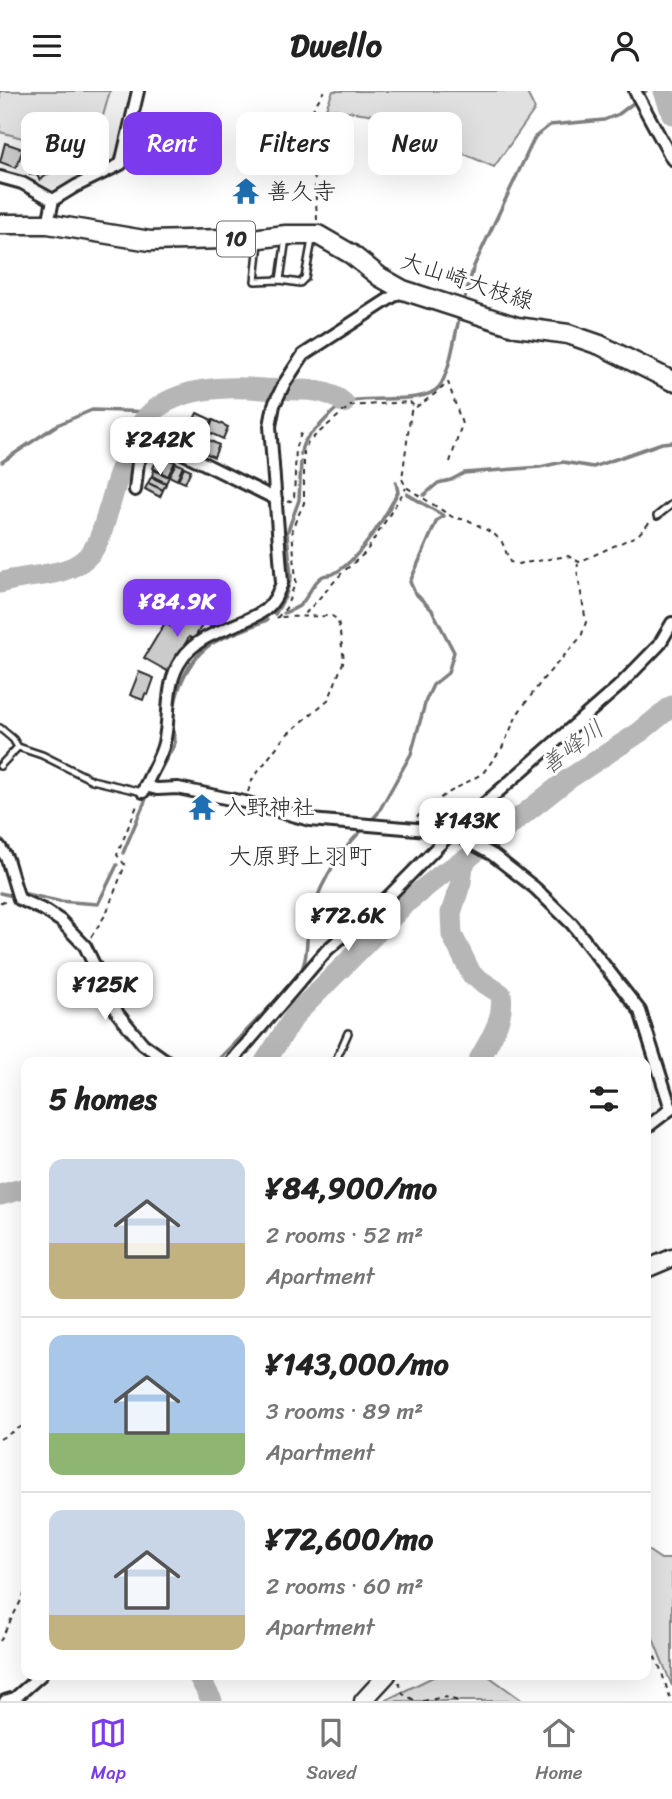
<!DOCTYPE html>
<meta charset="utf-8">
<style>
:root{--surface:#fff;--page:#f6f6f6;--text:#222;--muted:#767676;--line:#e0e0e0;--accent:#7c3aed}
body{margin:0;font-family:Sriracha,"Klee One",sans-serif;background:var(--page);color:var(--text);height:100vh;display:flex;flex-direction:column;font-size:26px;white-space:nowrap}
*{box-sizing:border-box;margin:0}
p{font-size:23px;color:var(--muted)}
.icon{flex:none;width:38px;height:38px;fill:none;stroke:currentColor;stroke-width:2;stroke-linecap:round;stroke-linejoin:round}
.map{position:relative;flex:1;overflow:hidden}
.details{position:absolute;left:21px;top:966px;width:630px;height:623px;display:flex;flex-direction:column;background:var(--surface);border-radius:14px;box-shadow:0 7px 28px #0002}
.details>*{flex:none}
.banner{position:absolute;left:21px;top:21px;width:630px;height:63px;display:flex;gap:14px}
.price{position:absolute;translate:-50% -60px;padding:0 16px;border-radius:14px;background:#fff;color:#222;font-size:23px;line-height:46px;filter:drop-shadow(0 2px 4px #0008)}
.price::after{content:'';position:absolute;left:50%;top:42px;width:21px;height:16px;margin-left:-10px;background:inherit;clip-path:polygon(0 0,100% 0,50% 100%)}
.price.selected{background:var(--accent);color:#fff}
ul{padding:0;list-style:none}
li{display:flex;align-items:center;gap:21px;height:175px;padding:0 28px}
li+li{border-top:2px solid var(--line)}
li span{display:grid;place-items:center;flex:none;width:196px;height:140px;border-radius:14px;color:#555}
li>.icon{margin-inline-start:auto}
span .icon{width:84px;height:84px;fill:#fffc;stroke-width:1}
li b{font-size:30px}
h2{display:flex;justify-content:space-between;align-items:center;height:84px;padding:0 28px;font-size:30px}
.tag{padding:0 24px;border-radius:14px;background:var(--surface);box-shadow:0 7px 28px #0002;font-size:24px;line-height:63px}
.tag.selected{background:var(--accent);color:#fff}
header{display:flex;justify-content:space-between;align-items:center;height:91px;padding:0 28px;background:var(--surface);font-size:32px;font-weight:800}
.tab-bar{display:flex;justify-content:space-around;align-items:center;height:98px;border-top:2px solid var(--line);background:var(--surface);font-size:19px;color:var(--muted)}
.tab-bar a{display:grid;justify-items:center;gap:4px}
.tab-bar .selected{color:var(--accent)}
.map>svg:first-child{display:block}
.built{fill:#efefef}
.green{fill:#e0e0e0;stroke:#868686;stroke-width:2}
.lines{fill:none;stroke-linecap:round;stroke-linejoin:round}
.stream{stroke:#7e7e7e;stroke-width:3.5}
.river{stroke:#b6b6b6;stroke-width:21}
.building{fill:#cbcbcb;stroke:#2b2b2b;stroke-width:2}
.lane-casing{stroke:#2b2b2b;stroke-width:10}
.street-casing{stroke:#2b2b2b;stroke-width:16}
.secondary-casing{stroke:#2b2b2b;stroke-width:21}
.primary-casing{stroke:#2b2b2b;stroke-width:23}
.path{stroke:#2b2b2b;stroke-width:2;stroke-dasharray:5 5;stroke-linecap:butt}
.lane{stroke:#fff;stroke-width:5}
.street{stroke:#fff;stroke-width:10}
.secondary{stroke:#fff;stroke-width:16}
.primary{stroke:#fff;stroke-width:18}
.labels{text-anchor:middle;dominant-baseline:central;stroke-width:6;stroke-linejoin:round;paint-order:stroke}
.shield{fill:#fff;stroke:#6b6b6b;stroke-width:2}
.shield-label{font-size:21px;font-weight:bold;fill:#2b2b2b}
.poi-label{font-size:23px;fill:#2b2b2b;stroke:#fff;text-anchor:start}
.street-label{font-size:23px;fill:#2b2b2b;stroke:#fff}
.water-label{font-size:24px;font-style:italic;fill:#5c5c5c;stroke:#fff}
.neighbourhood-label{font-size:24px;fill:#2b2b2b;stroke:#fff}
</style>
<header><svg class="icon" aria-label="menu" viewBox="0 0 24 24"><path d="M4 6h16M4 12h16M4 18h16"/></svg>Dwello<svg class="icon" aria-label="person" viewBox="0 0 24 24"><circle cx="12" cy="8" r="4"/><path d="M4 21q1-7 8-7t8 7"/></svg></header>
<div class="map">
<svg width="672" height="1610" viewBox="0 0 672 1610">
<rect width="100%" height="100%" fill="#fff"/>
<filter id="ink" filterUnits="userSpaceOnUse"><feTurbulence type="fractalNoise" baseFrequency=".0143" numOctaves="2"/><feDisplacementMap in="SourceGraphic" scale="14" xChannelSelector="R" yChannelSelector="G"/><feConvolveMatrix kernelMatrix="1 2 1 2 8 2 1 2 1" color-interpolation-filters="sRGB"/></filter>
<g filter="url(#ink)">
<path class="built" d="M 0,0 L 129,0 L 113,71 L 80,86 L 54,103 L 0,80 Z"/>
<g class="green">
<path d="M 0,0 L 110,0 L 96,50 L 88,57 L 66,51 L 48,54 L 0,41 Z"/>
<path d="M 333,0 L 526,0 L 535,18 L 494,76 L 375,24 L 326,17 Z"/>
<path d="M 646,1458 L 661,1468 L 672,1468 L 672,1595 L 646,1530 Z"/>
<path d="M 437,1584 L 487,1584 L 523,1610 L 384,1610 Z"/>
</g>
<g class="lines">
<g class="stream">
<path d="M 643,3 L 646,0"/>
<path d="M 463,213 L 474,175 L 535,46 L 550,34 L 604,29 L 619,23 L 632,13"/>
<path d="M 301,364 C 301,352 308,345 317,337 C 325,330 335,316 345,312 C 366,303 423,315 439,296 C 450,282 455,242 460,224"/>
<path d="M 2,371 L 57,334 L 92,319 L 154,321"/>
<path d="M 424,404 L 438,392 L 451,389 L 464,382 L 540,376 L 563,371 L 593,376 L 662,352 L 672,351"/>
<path d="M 284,522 C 288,520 295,518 299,515 C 308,508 311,492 323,485 C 325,484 331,484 333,483 C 359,470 385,426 398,401 L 396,392"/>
<path d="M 275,523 L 285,506 L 291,486 L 287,442 L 299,409 L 301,371"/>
<path d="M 154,691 L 175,652 C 168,617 181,574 211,553 C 226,544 251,537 267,529"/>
<path d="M 371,730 L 378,722 L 411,663 L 426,609 L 433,594 L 448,582 L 454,561 L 432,519 L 415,502 L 410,491 L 437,429 L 444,425 L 407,403"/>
<path d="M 123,762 L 148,703"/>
<path d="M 0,802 L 13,805 L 26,803 L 58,810 L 98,813 L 117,774"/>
<path d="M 299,884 C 309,868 305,852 309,836 C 315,800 336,765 361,740"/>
<path d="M 216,971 L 290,895"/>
</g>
<g class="river">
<path d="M 664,0 L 672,23"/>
<path d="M 0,492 C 26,483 65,487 86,467 C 101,453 104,432 110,414 C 117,390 123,365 135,343 C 158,297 217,294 263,298 C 289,300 324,294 344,312"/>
<path d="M 468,767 L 463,775 L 461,791 L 451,822 L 452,844 L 472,884 L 501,903 C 505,928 489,950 478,971"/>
<path d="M 265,971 L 296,923 L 406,812 L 443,782 L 468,767 L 567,689 L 640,641 L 672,615"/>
<path d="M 0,1104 L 26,1097"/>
<path d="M 198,1584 L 212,1610"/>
</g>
</g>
<g class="building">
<path d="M 5,52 L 23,58 L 16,77 L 0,71 Z"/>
<path d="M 35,67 L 38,68 L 34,84 L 30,83 Z"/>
<path d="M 46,76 L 51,81 L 40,89 L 36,83 Z"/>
<path d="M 197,322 L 212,329 L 207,341 L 191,334 Z"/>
<path d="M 213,329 L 228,336 L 223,348 L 208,341 Z"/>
<path d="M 167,330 L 183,338 L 177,350 L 161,342 Z"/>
<path d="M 185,339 L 202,347 L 196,359 L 179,351 Z"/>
<path d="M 203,346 L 219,354 L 214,366 L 198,359 Z"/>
<path d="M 159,364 L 166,368 L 160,381 L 153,377 Z"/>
<path d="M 168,368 L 175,371 L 168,385 L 161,381 Z"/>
<path d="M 176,372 L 183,375 L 177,389 L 169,385 Z"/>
<path d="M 184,376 L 191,379 L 185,392 L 178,389 Z"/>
<path d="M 154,379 L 169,386 L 166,392 L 152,385 Z"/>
<path d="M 151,386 L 166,393 L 163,399 L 148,392 Z"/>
<path d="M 148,392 L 163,399 L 160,406 L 145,398 Z"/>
<path d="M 202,518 L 217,527 L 212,536 L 204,531 L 194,548 L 189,546 L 169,581 L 144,567 L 165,532 L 173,537 L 183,519 L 196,527 Z"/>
<path d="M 139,581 L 154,587 L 148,604 L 145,603 L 143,609 L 130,604 Z"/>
</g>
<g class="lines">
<defs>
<g id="lane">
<path d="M 259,151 L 255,190 L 280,189 L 300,192 L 305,187 L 312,149"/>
<path d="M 280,189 L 286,147"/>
<path d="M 657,425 L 672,413"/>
<path d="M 0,637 L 13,648 L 18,656"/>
<path d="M 0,675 L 18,656 L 42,664 L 92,689 L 142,701"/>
<path d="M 335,971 L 348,942"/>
</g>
<g id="street">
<path d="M 635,0 L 672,68"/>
<path d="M 0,86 L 22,92 L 53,109"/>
<path d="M 48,133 L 53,109 L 76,95 L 121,73 L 138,0"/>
<path d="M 135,399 L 138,371 L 152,347 L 276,408"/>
<path d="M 145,695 L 157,698 L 178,697 L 244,711 L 310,729 L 452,741 L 493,764 L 535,797 L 572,833 L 640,920 L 671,1018"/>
<path d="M 143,701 C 149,684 160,669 164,652 C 171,623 164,593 182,568 C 200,540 239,537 265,519 C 274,512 278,502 282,492 L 270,335 L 274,314 L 284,293 L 303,264 L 403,199"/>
<path d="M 0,756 L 7,768 L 19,808 L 46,820 L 61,830 L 85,855 L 118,923 L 143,953 L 168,971"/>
<path d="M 231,971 L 327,859 L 388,806 L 452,741 L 618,596 L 659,554 L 672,532"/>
<path d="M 646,1037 L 672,1017"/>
<path d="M 5,1610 L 15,1607 L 41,1584"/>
</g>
<g id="secondary">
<path d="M 646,1178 L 672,1167"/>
<path d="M 363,1610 L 387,1584"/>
</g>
<path id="primary" d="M 0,133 L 48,133 L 150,150 L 260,147 L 286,144 L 318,144 L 351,163 L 380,186 L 403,199 L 517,236 L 568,243 L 600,254 L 672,290"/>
</defs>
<use href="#lane" class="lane-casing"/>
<use href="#street" class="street-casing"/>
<use href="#secondary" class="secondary-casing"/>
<use href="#primary" class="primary-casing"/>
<g class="path">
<path d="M 317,129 L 315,90 L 308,45 L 310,23 L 324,0"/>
<path d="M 450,371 L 462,333 L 448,291 C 437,303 424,310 411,320 L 402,388 L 406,396 L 454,427 L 468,429 L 494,443 L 502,451 L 510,471 L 518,473 L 568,465 L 579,471 L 638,444 L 651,430"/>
<path d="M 287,411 L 294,409 L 296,355 L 303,338"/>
<path d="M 305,523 L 342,482 L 366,461 L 406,397"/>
<path d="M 277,527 L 286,517 L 296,490 L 292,438 L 304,412 L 304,361 L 308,351 L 350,315 L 410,311 L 414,315"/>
<path d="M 248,701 L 252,689 L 285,645 L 329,608 L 344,569 L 338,529 L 332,525 L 276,526"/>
<path d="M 417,726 L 443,705 L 483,682 L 502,657 L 518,622 L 544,587 L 581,546 L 586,531 L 577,479 L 578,473"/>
<path d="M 0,811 L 9,812"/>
<path d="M 91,846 L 106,823 L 125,774 L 117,764 L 138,712"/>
<path d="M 0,1348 L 26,1333"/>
<path d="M 646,1547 L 661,1579 L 671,1610"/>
<path d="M 0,1550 L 26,1500"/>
<path d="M 399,1591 L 403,1603 L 416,1610"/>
<path d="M 423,1610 L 445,1606 L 459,1610"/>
</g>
<use href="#lane" class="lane"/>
<use href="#street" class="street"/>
<use href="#secondary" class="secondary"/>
<use href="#primary" class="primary"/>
</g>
</g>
<defs>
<symbol id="temple-bare" viewBox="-9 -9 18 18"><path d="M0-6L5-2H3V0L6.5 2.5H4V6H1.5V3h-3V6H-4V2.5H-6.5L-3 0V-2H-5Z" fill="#1f6fb2" stroke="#fff" stroke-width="2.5" paint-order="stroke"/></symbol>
</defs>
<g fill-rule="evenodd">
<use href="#temple-bare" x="227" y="81" width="38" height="38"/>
<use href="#temple-bare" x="183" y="697" width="38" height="38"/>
</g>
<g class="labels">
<rect class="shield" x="217" y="130.5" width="38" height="35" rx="5"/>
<g class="shield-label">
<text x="236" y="148">10</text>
</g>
<g class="poi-label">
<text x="267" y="100">善久寺</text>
<text x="223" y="716">入野神社</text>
</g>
<g class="street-label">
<text transform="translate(467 190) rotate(18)">大山崎大枝線</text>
</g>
<g class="water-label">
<text transform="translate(572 656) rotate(-37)">善峰川</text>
</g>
<g class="neighbourhood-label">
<text x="300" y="765">大原野上羽町</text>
</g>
</g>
</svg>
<b class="price" style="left:160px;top:386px">¥242K</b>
<b class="price selected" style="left:177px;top:548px">¥84.9K</b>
<b class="price" style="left:467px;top:767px">¥143K</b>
<b class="price" style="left:348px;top:862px">¥72.6K</b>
<b class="price" style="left:105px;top:931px">¥125K</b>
<div class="banner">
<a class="tag">Buy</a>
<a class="tag selected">Rent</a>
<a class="tag">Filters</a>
<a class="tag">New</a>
</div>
<section class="details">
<h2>5 homes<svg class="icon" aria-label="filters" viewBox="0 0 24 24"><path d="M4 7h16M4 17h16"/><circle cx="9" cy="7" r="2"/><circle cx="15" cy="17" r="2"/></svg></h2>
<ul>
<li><span style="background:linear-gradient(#c9d6e8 60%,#c2b280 0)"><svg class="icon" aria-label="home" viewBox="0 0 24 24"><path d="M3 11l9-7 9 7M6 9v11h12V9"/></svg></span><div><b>¥84,900/mo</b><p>2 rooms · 52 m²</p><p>Apartment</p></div></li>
<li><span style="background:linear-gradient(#a9c7e8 70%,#8fb573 0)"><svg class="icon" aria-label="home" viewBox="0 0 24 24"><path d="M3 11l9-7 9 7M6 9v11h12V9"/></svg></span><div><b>¥143,000/mo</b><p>3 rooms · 89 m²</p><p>Apartment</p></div></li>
<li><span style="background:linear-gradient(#c9d6e8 75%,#c2b280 0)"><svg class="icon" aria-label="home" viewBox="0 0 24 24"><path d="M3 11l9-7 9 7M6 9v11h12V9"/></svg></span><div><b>¥72,600/mo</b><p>2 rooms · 60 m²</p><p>Apartment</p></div></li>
</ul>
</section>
</div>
<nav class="tab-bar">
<a class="selected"><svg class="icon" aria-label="map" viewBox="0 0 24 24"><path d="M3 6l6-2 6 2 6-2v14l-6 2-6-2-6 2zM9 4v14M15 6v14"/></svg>Map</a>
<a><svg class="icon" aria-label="saved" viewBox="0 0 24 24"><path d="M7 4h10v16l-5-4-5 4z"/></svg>Saved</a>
<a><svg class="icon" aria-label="home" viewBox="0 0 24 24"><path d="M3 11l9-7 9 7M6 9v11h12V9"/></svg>Home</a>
</nav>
